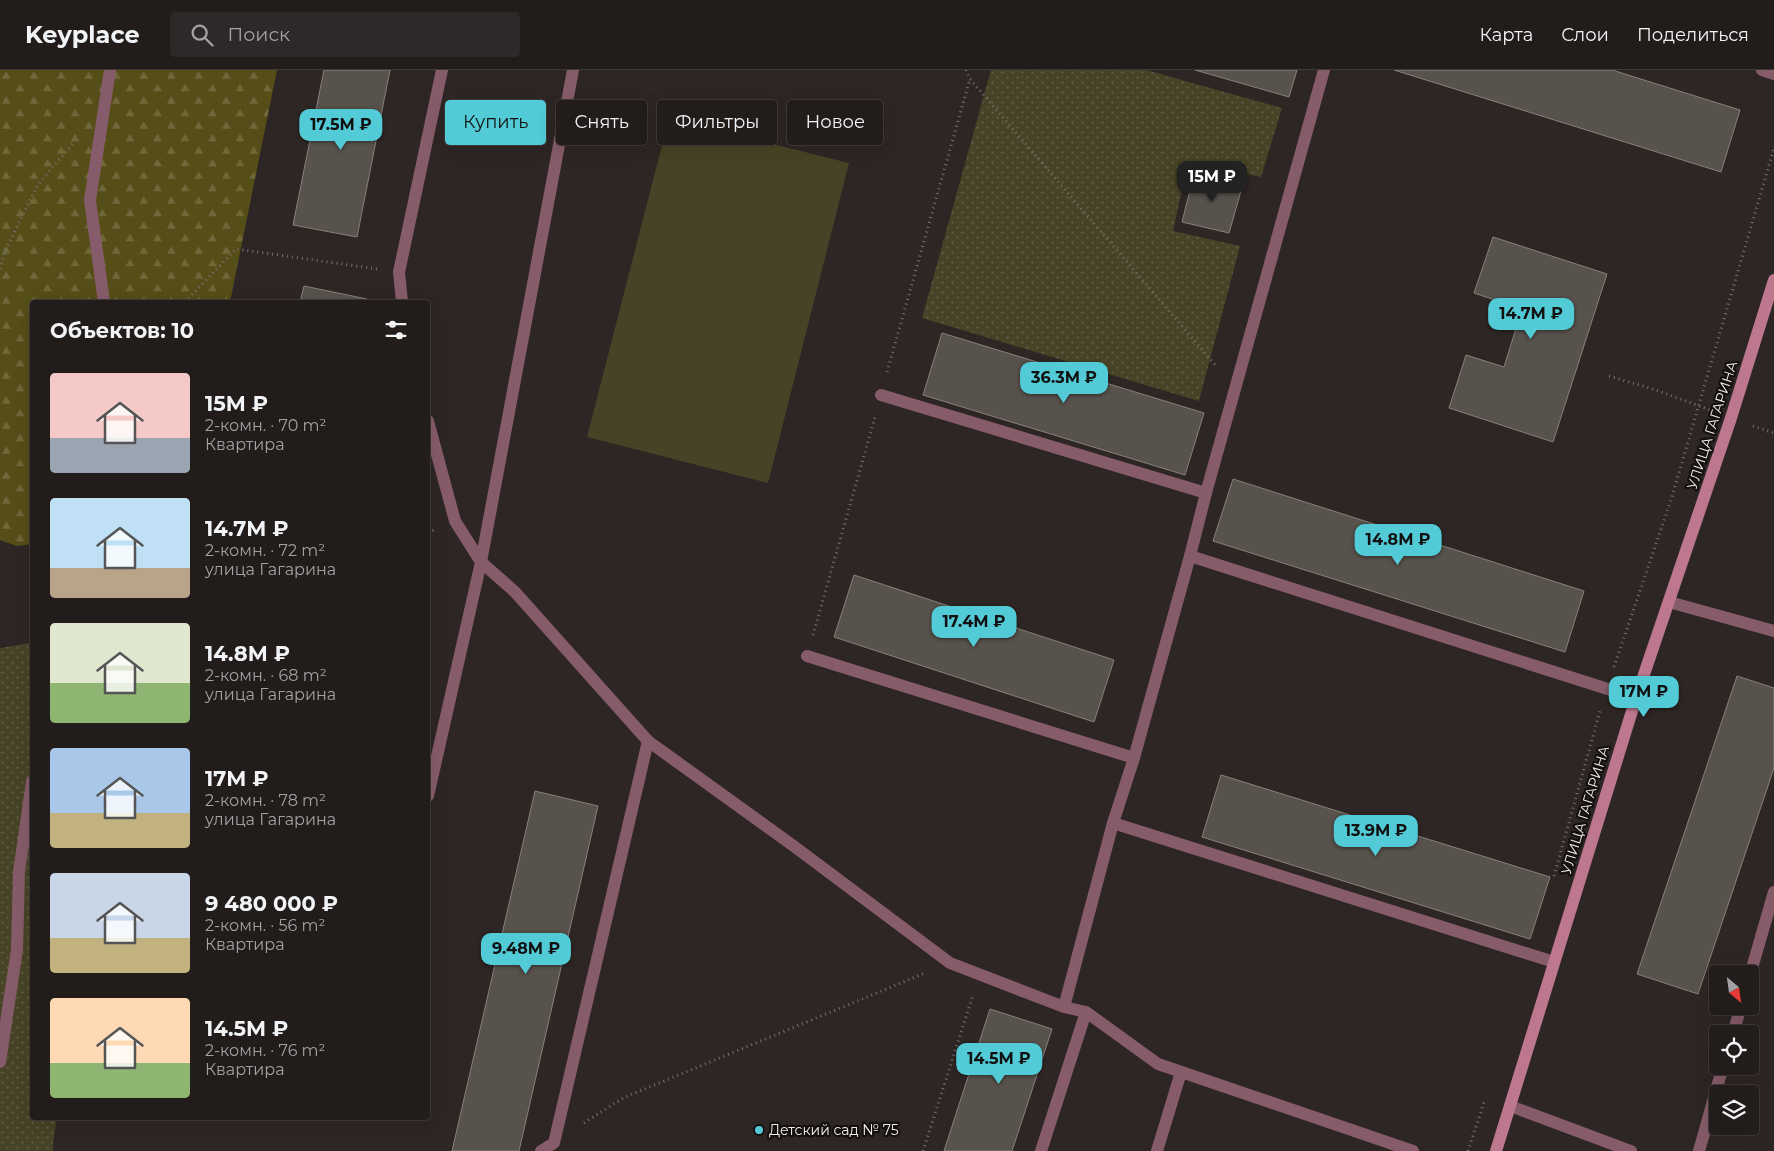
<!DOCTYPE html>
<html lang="ru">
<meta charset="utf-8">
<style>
:root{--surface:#221c1b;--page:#2e2928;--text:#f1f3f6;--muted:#a2a1a3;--line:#3f3a3a;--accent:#52cbd7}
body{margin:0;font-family:Montserrat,sans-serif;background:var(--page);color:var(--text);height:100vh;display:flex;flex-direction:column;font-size:19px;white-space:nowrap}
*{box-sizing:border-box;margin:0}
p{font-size:16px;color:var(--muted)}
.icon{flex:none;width:28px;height:28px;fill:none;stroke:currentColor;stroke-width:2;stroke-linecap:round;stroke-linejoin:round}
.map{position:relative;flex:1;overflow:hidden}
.panel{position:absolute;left:30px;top:230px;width:400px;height:820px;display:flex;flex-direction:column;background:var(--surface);border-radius:5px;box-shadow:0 5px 20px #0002,0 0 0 1px var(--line)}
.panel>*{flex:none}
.guide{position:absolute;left:445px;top:30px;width:475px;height:45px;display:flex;gap:10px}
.needle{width:32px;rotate:151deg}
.buttons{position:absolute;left:1709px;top:895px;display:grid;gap:10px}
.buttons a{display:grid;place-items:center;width:50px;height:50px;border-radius:5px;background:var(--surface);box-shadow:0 5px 20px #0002,0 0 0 1px var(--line);font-size:25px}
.price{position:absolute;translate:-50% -42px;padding:0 11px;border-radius:10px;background:var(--accent);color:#111;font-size:16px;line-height:32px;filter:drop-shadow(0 1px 2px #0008)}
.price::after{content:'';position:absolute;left:50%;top:30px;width:15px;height:11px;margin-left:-8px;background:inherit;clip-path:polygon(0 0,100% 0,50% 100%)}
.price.selected{background:#222;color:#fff}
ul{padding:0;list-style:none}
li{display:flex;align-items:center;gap:15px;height:125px;padding:0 20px}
li span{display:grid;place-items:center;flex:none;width:140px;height:100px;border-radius:5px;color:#555}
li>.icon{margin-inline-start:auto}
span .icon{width:60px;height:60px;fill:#fffc;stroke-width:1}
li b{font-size:21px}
h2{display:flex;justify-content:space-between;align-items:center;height:60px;padding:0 20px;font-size:21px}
.pill{padding:0 18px;border-radius:5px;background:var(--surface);box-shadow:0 5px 20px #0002,0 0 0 1px var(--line);font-size:18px;line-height:45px}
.pill.selected{background:var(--accent);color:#111}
header{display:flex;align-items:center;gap:30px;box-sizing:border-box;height:70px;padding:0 25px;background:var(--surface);border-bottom:1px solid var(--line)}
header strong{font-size:24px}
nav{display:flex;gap:28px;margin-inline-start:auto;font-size:18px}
.search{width:350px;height:45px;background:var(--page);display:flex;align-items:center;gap:12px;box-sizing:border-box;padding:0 18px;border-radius:5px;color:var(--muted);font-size:19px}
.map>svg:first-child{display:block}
.grass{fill:url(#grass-dots)}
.forest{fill:url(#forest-firs)}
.green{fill:#474326}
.building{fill:#58524c;stroke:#88817a}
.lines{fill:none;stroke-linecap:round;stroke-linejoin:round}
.path{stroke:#797170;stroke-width:3;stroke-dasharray:1 4;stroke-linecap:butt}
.service{stroke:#875c6a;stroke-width:12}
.minor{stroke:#875c6a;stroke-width:12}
.secondary{stroke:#bd7890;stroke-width:12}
.poi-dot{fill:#52cbd7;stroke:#14100f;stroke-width:2}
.labels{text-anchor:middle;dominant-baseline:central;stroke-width:4.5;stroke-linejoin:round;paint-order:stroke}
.street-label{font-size:14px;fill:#f2eceb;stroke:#14100f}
.poi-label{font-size:14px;fill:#f2eceb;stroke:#14100f;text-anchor:start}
</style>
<header>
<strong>Keyplace</strong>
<div class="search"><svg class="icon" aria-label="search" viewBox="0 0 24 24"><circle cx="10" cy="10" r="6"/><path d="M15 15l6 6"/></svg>Поиск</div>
<nav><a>Карта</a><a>Слои</a><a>Поделиться</a></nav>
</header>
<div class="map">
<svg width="1774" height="1081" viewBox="0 0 1774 1081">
<defs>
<pattern id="grass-dots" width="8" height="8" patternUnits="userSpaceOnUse" patternTransform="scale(1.25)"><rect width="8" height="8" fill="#474326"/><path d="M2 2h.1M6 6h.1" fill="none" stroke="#625e46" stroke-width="1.8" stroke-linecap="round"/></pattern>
<pattern id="forest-firs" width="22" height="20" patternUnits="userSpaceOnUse" patternTransform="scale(1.25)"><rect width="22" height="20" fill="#564e18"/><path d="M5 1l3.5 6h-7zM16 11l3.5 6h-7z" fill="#6f683a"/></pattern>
</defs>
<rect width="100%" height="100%" fill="#2e2624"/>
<g class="grass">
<path d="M 991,0 L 1146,0 L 1282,38 L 1261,107 L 1188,92 L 1173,161 L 1240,176 L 1199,331 L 922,248 Z"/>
<path d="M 31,573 L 32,574 L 32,1048 L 57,1048 L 53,1072 L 53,1081 L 0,1081 L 0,578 Z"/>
</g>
<path class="forest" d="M 0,0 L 277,0 L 230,232 L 32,232 L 32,474 L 17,476 L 0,470 Z"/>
<path class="green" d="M 669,48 L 849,93 L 768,413 L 587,367 Z"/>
<g class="building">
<path d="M 324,0 L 390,0 L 357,167 L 293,155 Z"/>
<path d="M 1195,0 L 1297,0 L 1289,27 Z"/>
<path d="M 1394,0 L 1612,0 L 1740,40 L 1721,102 Z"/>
<path d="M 1194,104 L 1243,114 L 1229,163 L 1182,152 Z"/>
<path d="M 1493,167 L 1607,204 L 1553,372 L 1449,338 L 1466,285 L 1504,297 L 1522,239 L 1474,223 Z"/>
<path d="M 304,216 L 367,229 L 367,232 L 300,232 Z"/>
<path d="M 942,263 L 1204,343 L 1185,405 L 923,325 Z"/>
<path d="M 1233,409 L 1584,521 L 1565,582 L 1213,471 Z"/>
<path d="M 854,505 L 1114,590 L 1094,652 L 834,567 Z"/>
<path d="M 1737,606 L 1774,618 L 1774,698 L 1698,924 L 1637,904 Z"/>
<path d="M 1221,705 L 1550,807 L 1530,869 L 1202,767 Z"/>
<path d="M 535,721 L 598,736 L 519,1081 L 452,1081 Z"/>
<path d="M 990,939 L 1052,959 L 1012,1081 L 944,1081 Z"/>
</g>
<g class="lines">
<g class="path">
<path d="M 966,0 L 970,9 L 1217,297"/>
<path d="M 0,199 L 6,179 L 37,116 L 74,72"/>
<path d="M 185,232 L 236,179 L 377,199"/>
<path d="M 887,302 L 970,9"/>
<path d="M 1609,306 L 1653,319 L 1710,340"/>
<path d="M 1753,356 L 1774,363"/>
<path d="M 428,463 L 434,460"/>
<path d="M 813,565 L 875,347"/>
<path d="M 1614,597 L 1671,430 L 1774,78"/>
<path d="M 1554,806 L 1600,641"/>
<path d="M 584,1053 L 623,1028 L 925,903"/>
<path d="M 923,1081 L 973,925"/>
<path d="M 1468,1081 L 1485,1029"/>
</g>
<g class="service">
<path d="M 1762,0 L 1774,4"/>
<path d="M 104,232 L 90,130 L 110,0"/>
<path d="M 402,232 L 399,202 L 442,0"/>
<path d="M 881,325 L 1206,423"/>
<path d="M 428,351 L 455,451 L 481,492 L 515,522 L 648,671 L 795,777 L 950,893 L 1064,937 L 1086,942 L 1158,994 L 1413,1081"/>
<path d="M 1190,486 L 1636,628"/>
<path d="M 1669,532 L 1774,561"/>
<path d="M 807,586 L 1134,688"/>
<path d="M 428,726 L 481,492 L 573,0"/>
<path d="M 1113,753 L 1554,892"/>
<path d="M 1750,905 L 1774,822"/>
<path d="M 1064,937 L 1113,753 L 1134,688 L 1190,486 L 1206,423 L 1324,0"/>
<path d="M 1733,964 L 1741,936"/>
<path d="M 0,992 L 17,880 L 19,802 L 32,711"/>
<path d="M 541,1081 L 554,1073 L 648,671"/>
<path d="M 1041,1081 L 1086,942"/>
<path d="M 1157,1081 L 1181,1002"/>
<path d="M 1699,1081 L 1723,996"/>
</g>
<path class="minor" d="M 1510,1036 L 1631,1081"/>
<path class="secondary" d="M 1496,1081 L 1636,628 L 1731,348 L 1774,210"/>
</g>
<circle class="poi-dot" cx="759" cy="1060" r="5"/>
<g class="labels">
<g class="street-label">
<text transform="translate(1712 355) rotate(-72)">УЛИЦА ГАГАРИНА</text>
<text transform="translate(1585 740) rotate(-73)">УЛИЦА ГАГАРИНА</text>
</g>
<g class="poi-label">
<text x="769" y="1060">Детский сад № 75</text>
</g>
</g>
</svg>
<div class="buttons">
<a><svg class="needle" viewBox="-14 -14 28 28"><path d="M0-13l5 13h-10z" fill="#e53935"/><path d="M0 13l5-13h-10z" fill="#a2a1a3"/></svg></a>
<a><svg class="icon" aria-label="locate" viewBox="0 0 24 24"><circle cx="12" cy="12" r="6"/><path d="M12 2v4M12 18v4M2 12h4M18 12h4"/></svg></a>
<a><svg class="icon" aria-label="layers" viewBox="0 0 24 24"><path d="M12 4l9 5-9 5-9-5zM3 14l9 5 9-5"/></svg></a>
</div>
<b class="price" style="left:341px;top:81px">17.5M ₽</b>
<b class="price selected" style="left:1212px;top:133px">15M ₽</b>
<b class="price" style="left:1531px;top:270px">14.7M ₽</b>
<b class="price" style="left:1064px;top:334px">36.3M ₽</b>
<b class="price" style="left:1398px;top:496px">14.8M ₽</b>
<b class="price" style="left:974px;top:578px">17.4M ₽</b>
<b class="price" style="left:1644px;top:648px">17M ₽</b>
<b class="price" style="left:1376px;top:787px">13.9M ₽</b>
<b class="price" style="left:526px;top:905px">9.48M ₽</b>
<b class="price" style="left:999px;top:1015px">14.5M ₽</b>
<div class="guide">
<a class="pill selected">Купить</a>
<a class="pill">Снять</a>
<a class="pill">Фильтры</a>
<a class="pill">Новое</a>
</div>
<section class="panel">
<h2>Объектов: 10<svg class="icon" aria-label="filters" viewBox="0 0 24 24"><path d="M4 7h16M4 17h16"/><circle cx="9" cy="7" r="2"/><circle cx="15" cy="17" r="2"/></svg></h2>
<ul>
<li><span style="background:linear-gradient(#f6c9c9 65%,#9aa5b1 0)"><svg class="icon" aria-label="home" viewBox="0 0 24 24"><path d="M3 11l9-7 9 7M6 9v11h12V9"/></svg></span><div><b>15M ₽</b><p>2-комн. · 70 m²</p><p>Квартира</p></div></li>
<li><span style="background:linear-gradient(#bfe0f5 70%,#b9a48a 0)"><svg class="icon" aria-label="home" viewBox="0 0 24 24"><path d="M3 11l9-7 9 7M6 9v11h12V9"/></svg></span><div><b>14.7M ₽</b><p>2-комн. · 72 m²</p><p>улица Гагарина</p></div></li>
<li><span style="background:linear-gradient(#dfe7d0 60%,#8fb573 0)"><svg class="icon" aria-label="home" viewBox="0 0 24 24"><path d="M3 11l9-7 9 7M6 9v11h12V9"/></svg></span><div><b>14.8M ₽</b><p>2-комн. · 68 m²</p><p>улица Гагарина</p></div></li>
<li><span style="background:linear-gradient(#a9c7e8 65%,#c2b280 0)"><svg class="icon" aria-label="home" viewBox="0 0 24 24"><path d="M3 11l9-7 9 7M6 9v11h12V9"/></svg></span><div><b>17M ₽</b><p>2-комн. · 78 m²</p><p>улица Гагарина</p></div></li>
<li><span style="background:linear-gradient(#c9d6e8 65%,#c2b280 0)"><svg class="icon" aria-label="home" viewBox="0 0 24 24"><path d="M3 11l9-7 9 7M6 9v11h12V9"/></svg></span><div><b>9 480 000 ₽</b><p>2-комн. · 56 m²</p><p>Квартира</p></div></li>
<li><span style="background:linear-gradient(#ffd9b3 65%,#8fb573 0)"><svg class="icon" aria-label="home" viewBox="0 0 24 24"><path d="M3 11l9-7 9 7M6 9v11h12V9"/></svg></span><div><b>14.5M ₽</b><p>2-комн. · 76 m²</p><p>Квартира</p></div></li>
</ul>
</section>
</div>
